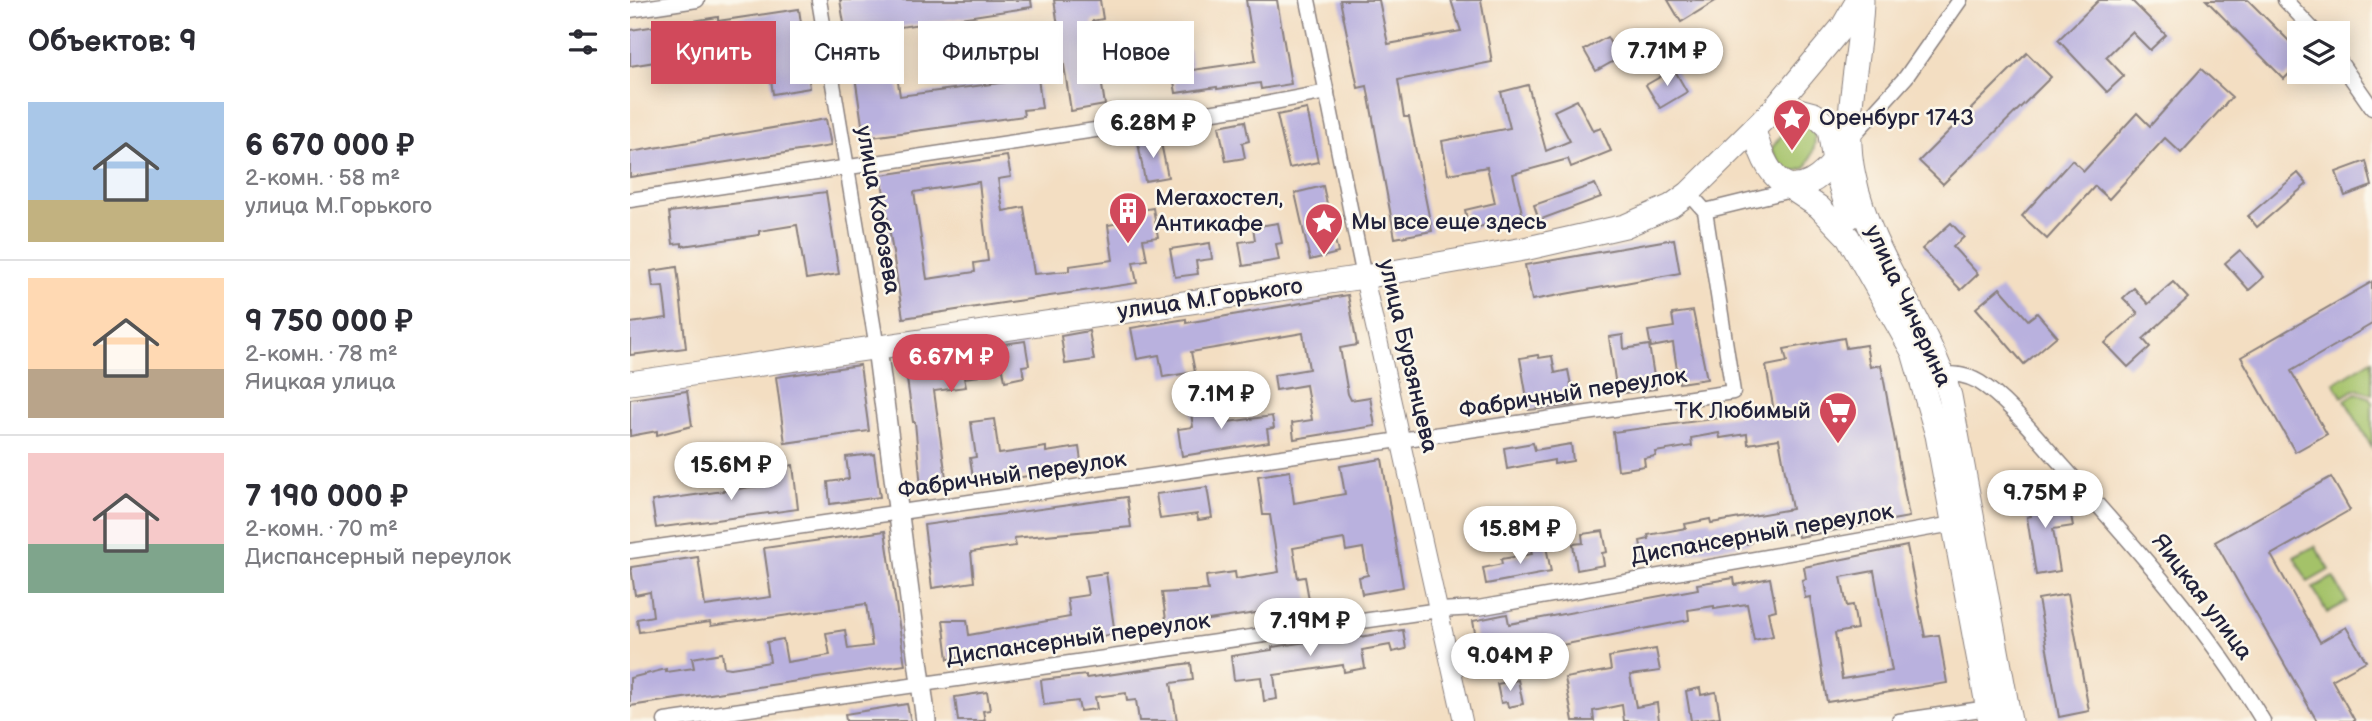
<!DOCTYPE html>
<html lang="ru">
<meta charset="utf-8">
<style>
:root{--surface:#fff;--page:#f7f7f7;--text:#2b2b33;--muted:#7c7c81;--line:#e1e1e2;--accent:#d1495b}
body{margin:0;font-family:"Balsamiq Sans",sans-serif;background:var(--page);color:var(--text);height:100vh;display:flex;flex-direction:column;font-size:26px;white-space:nowrap}
*{box-sizing:border-box;margin:0}
p{font-size:23px;color:var(--muted)}
.icon{flex:none;width:38px;height:38px;fill:none;stroke:currentColor;stroke-width:2;stroke-linecap:round;stroke-linejoin:round}
.map{position:relative;flex:1;overflow:hidden}
.sheet{display:flex;flex-direction:column;background:var(--surface);width:630px}
.sheet>*{flex:none}
.guide{position:absolute;left:21px;top:21px;width:665px;height:63px;display:flex;gap:14px}
.controls{position:absolute;left:1657px;top:21px;display:grid;gap:14px}
.controls a{display:grid;place-items:center;width:63px;height:63px;border-radius:0px;background:var(--surface);box-shadow:0 4px 18px #0003;font-size:35px}
.price{position:absolute;translate:-50% -60px;padding:0 16px;border-radius:24px;background:#fff;color:#222;font-size:23px;line-height:46px;filter:drop-shadow(0 2px 4px #0008)}
.price::after{content:'';position:absolute;left:50%;top:42px;width:21px;height:16px;margin-left:-10px;background:inherit;clip-path:polygon(0 0,100% 0,50% 100%)}
.price.on{background:var(--accent);color:#fff}
ul{padding:0;list-style:none}
li{display:flex;align-items:center;gap:21px;height:175px;padding:0 28px}
li+li{border-top:2px solid var(--line)}
li span{display:grid;place-items:center;flex:none;width:196px;height:140px;border-radius:0px;color:#555}
li>.icon{margin-inline-start:auto}
span .icon{width:84px;height:84px;fill:#fffc;stroke-width:1}
li b{font-size:30px}
h2{display:flex;justify-content:space-between;align-items:center;height:84px;padding:0 28px;font-size:30px}
.pill{padding:0 24px;border-radius:0px;background:var(--surface);box-shadow:0 4px 18px #0003;font-size:24px;line-height:63px}
.pill.on{background:var(--accent);color:#fff}
main{display:flex;flex:1;min-height:0}
.map>svg:first-child{display:block}
.green{fill:#a4c269;stroke:#637252;stroke-width:2}
.building{fill:#b9b1de;fill-rule:evenodd}
.lines{fill:none;stroke-linecap:round;stroke-linejoin:round}
.minor-casing{stroke:#8a807e;stroke-width:17}
.tertiary-casing{stroke:#8a807e;stroke-width:20}
.secondary-casing{stroke:#8a807e;stroke-width:22}
.primary-casing{stroke:#8a807e;stroke-width:25}
.minor{stroke:#fff;stroke-width:14}
.tertiary{stroke:#fff;stroke-width:18}
.secondary{stroke:#fff;stroke-width:19}
.primary{stroke:#fff;stroke-width:23}
.labels{text-anchor:middle;dominant-baseline:central;stroke-width:5;stroke-linejoin:round;paint-order:stroke}
.poi-label{font-size:23px;fill:#22223b;stroke:#fbf7ec;text-anchor:start}
.street-label{font-size:23px;fill:#22223b;stroke:#fbf7ec}
</style>
<main>
<section class="sheet">
<h2>Объектов: 9<svg class="icon" aria-label="filters" viewBox="0 0 24 24"><path d="M4 7h16M4 17h16"/><circle cx="9" cy="7" r="2"/><circle cx="15" cy="17" r="2"/></svg></h2>
<ul>
<li><span style="background:linear-gradient(#a9c7e8 70%,#c2b280 0)"><svg class="icon" aria-label="home" viewBox="0 0 24 24"><path d="M3 11l9-7 9 7M6 9v11h12V9"/></svg></span><div><b>6 670 000 ₽</b><p>2-комн. · 58 m²</p><p>улица М.Горького</p></div></li>
<li><span style="background:linear-gradient(#ffd9b3 65%,#b9a48a 0)"><svg class="icon" aria-label="home" viewBox="0 0 24 24"><path d="M3 11l9-7 9 7M6 9v11h12V9"/></svg></span><div><b>9 750 000 ₽</b><p>2-комн. · 78 m²</p><p>Яицкая улица</p></div></li>
<li><span style="background:linear-gradient(#f6c9c9 65%,#7fa58c 0)"><svg class="icon" aria-label="home" viewBox="0 0 24 24"><path d="M3 11l9-7 9 7M6 9v11h12V9"/></svg></span><div><b>7 190 000 ₽</b><p>2-комн. · 70 m²</p><p>Диспансерный переулок</p></div></li>
</ul>
</section>
<div class="map">
<svg width="1742" height="721" viewBox="0 0 1742 721">
<rect width="100%" height="100%" fill="#fbf7ec"/>
<filter id="ink" filterUnits="userSpaceOnUse"><feTurbulence type="fractalNoise" baseFrequency=".0143" numOctaves="2"/><feDisplacementMap in="SourceGraphic" scale="14" xChannelSelector="R" yChannelSelector="G"/><feConvolveMatrix kernelMatrix="1 2 1 2 8 2 1 2 1" color-interpolation-filters="sRGB"/></filter>
<filter id="wash" filterUnits="userSpaceOnUse"><feTurbulence type="fractalNoise" baseFrequency=".00686" numOctaves="4" result="noise"/><feDisplacementMap in="SourceGraphic" scale="28" xChannelSelector="R" yChannelSelector="G"/><feGaussianBlur stdDeviation="1.57" result="paint"/><feColorMatrix in="noise" values="0 0 0 0 0 0 0 0 0 0 0 0 0 0 0 0 0 1.4 0 .05"/><feComposite in="paint" operator="in"/></filter>
<g filter="url(#wash)">
<rect width="100%" height="100%" fill="#f3dec2"/>
<g class="green">
<path d="M 1164,119 L 1175,119 C 1191,134 1185,149 1176,168 L 1157,174 L 1141,149 Z"/>
<path d="M 1742,360 L 1742,394 L 1726,389 L 1712,397 L 1704,383 Z"/>
<path d="M 1726,393 L 1739,397 L 1742,402 L 1742,448 L 1715,400 Z"/>
<path d="M 1685,546 L 1699,570 L 1678,582 L 1664,557 Z"/>
<path d="M 1703,577 L 1717,602 L 1697,613 L 1683,588 Z"/>
</g>
<g id="blocks">
<g class="building">
<path d="M 210,0 L 401,0 L 402,7 L 250,30 L 254,57 L 264,55 L 270,96 L 408,78 L 412,108 L 393,110 L 394,116 L 234,138 L 219,35 L 216,35 Z"/>
<path d="M 424,0 L 470,0 L 473,19 L 462,21 L 475,105 L 441,111 Z"/>
<path d="M 616,0 L 647,0 L 661,84 L 631,89 L 630,83 L 587,89 L 587,87 L 546,93 L 539,52 L 559,49 L 562,70 L 626,61 Z"/>
<path d="M 710,0 L 749,0 L 758,44 L 831,31 L 821,0 L 851,0 L 862,62 L 768,80 L 774,117 L 779,117 L 802,231 L 765,238 L 737,86 L 728,88 Z"/>
<path d="M 1038,0 L 1087,0 L 1051,22 Z"/>
<path d="M 1469,0 L 1501,0 L 1536,35 L 1520,50 L 1502,32 L 1476,57 L 1494,76 L 1477,92 L 1428,40 Z"/>
<path d="M 1576,0 L 1618,0 L 1670,52 L 1670,63 L 1654,79 Z"/>
<path d="M 169,9 L 180,88 L 143,94 L 136,44 L 0,66 L 0,30 L 33,25 L 34,29 L 57,26 L 56,22 L 88,17 L 88,21 Z"/>
<path d="M 977,37 L 989,58 L 966,71 L 954,50 Z"/>
<path d="M 1397,53 L 1421,77 L 1313,184 L 1289,161 Z"/>
<path d="M 1044,69 L 1057,92 L 1030,108 L 1016,85 Z"/>
<path d="M 1571,69 L 1602,97 L 1551,153 L 1535,138 L 1479,199 L 1465,186 L 1417,239 L 1392,216 L 1442,160 L 1454,171 L 1507,113 L 1520,126 Z"/>
<path d="M 898,85 L 916,151 L 940,141 L 924,111 L 947,100 L 963,131 L 971,128 L 981,151 L 941,167 L 938,159 L 883,174 L 893,217 L 839,229 L 835,210 L 865,203 L 857,167 L 818,174 L 812,141 L 880,128 L 871,92 Z"/>
<path d="M 677,109 L 688,162 L 659,168 L 647,115 Z"/>
<path d="M 196,119 L 201,146 L 0,177 L 0,152 Z"/>
<path d="M 615,121 L 619,141 L 612,143 L 615,158 L 596,161 L 589,126 Z"/>
<path d="M 530,138 L 538,177 L 515,181 L 508,142 Z"/>
<path d="M 377,156 L 381,177 L 368,179 L 373,211 L 394,207 L 404,274 L 439,271 L 439,266 L 483,260 L 478,225 L 490,223 L 488,214 L 523,208 L 528,237 L 513,239 L 517,260 L 503,262 L 507,283 L 273,318 L 251,175 ZM 349,182 L 358,261 L 344,263 L 345,272 L 297,279 L 284,192 Z"/>
<path d="M 1736,161 L 1742,186 L 1715,196 L 1706,172 Z"/>
<path d="M 1668,173 L 1677,184 L 1627,227 L 1618,216 Z"/>
<path d="M 965,184 L 971,197 L 909,220 L 904,205 Z"/>
<path d="M 693,186 L 708,253 L 680,260 L 665,193 Z"/>
<path d="M 196,192 L 209,274 L 176,279 L 167,225 L 129,231 L 129,235 L 52,246 L 52,243 L 43,244 L 39,212 Z"/>
<path d="M 648,223 L 652,243 L 646,244 L 649,260 L 613,266 L 609,242 L 625,240 L 623,227 Z"/>
<path d="M 1321,223 L 1334,237 L 1323,247 L 1348,274 L 1331,290 L 1292,249 Z"/>
<path d="M 1044,239 L 1050,273 L 902,300 L 895,265 Z"/>
<path d="M 580,243 L 582,259 L 566,261 L 568,274 L 545,277 L 540,249 Z"/>
<path d="M 1610,250 L 1634,277 L 1619,290 L 1595,263 Z"/>
<path d="M 47,267 L 56,348 L 0,355 L 0,323 L 37,318 L 33,286 L 23,287 L 21,271 Z"/>
<path d="M 1543,282 L 1558,298 L 1513,339 L 1520,347 L 1498,367 L 1475,343 L 1508,313 L 1493,298 L 1504,288 L 1518,304 Z"/>
<path d="M 1742,282 L 1742,324 L 1661,371 L 1697,434 L 1665,452 L 1611,357 Z"/>
<path d="M 1370,288 L 1398,320 L 1407,313 L 1427,336 L 1394,364 L 1346,308 Z"/>
<path d="M 718,295 L 727,345 L 710,348 L 718,394 L 721,400 L 740,397 L 745,426 L 664,439 L 662,423 L 682,420 L 676,385 L 646,390 L 644,375 L 679,369 L 673,333 L 561,352 L 565,372 L 533,377 L 529,355 L 507,359 L 501,328 L 556,319 L 556,323 Z"/>
<path d="M 1063,311 L 1077,379 L 1049,383 L 1043,343 L 1021,347 L 1018,331 L 1044,327 L 1042,314 Z"/>
<path d="M 459,331 L 464,360 L 435,364 L 431,336 Z"/>
<path d="M 993,335 L 994,349 L 1019,345 L 1026,389 L 987,394 L 979,337 Z"/>
<path d="M 1214,338 L 1216,348 L 1236,345 L 1240,367 L 1251,365 L 1279,517 L 1168,537 L 1167,533 L 1120,540 L 1121,543 L 1100,547 L 1057,553 L 1056,550 L 1013,557 L 1010,541 L 1019,539 L 1018,535 L 1056,528 L 1055,524 L 1080,519 L 1081,523 L 1162,509 L 1149,439 L 1118,444 L 1117,434 L 1090,438 L 1089,433 L 1061,438 L 1062,446 L 1025,452 L 1026,456 L 1014,458 L 1015,466 L 988,470 L 983,432 L 1144,411 L 1136,366 L 1157,362 L 1154,349 Z"/>
<path d="M 395,341 L 399,365 L 392,366 L 394,377 L 375,381 L 373,369 L 349,373 L 349,376 L 334,378 L 336,387 L 304,391 L 317,485 L 291,488 L 285,422 L 283,422 L 274,358 Z"/>
<path d="M 908,355 L 909,358 L 922,356 L 925,373 L 938,370 L 945,405 L 899,410 L 890,358 Z"/>
<path d="M 230,365 L 239,431 L 155,443 L 146,377 Z"/>
<path d="M 57,391 L 62,426 L 27,435 L 27,431 L 0,436 L 0,399 Z"/>
<path d="M 587,401 L 591,423 L 642,416 L 644,428 L 637,429 L 639,442 L 552,456 L 548,429 L 563,427 L 560,405 Z"/>
<path d="M 364,419 L 369,454 L 416,447 L 416,452 L 449,447 L 452,468 L 344,484 L 340,458 L 346,457 L 341,422 Z"/>
<path d="M 903,443 L 905,450 L 941,444 L 943,461 L 924,464 L 924,460 L 877,469 L 874,448 Z"/>
<path d="M 244,454 L 250,497 L 200,504 L 198,482 L 219,479 L 216,457 Z"/>
<path d="M 752,459 L 773,587 L 732,594 L 729,577 L 738,575 L 733,548 L 716,551 L 714,539 L 663,548 L 668,578 L 675,577 L 680,605 L 537,626 L 532,593 L 578,590 L 576,576 L 605,572 L 606,579 L 649,572 L 640,515 L 633,515 L 628,476 L 660,471 L 664,503 L 715,494 L 710,466 Z"/>
<path d="M 163,465 L 168,509 L 26,528 L 22,501 L 136,485 L 135,479 L 140,479 L 139,468 Z"/>
<path d="M 1701,477 L 1720,510 L 1641,555 L 1690,642 L 1716,627 L 1736,661 L 1702,680 L 1725,721 L 1687,721 L 1585,542 Z"/>
<path d="M 1415,486 L 1424,512 L 1440,510 L 1443,526 L 1423,529 L 1430,571 L 1406,575 L 1397,517 L 1401,516 L 1393,493 Z"/>
<path d="M 577,487 L 582,518 L 568,520 L 567,514 L 530,519 L 526,494 Z"/>
<path d="M 497,497 L 501,527 L 384,538 L 386,546 L 341,552 L 344,582 L 302,588 L 294,525 Z"/>
<path d="M 255,531 L 275,665 L 0,706 L 0,678 L 36,669 L 36,672 L 64,668 L 62,658 L 92,653 L 94,667 L 101,668 L 140,662 L 137,642 L 153,639 L 157,662 L 200,655 L 196,633 L 215,630 L 218,649 L 242,646 L 236,604 L 81,626 L 80,622 L 9,632 L 7,619 L 23,616 L 20,592 L 5,595 L 1,567 L 68,557 L 75,606 L 141,597 L 134,548 Z"/>
<path d="M 973,531 L 977,552 L 972,553 L 974,565 L 947,570 L 943,544 L 953,543 L 952,534 Z"/>
<path d="M 915,541 L 921,572 L 856,584 L 853,568 L 872,564 L 871,559 L 902,554 L 900,544 Z"/>
<path d="M 1277,546 L 1295,637 L 1309,635 L 1317,683 L 1197,702 L 1180,597 L 1175,598 L 1172,580 L 1176,579 L 1174,567 ZM 1244,571 L 1262,671 L 1212,679 L 1205,633 L 1227,629 L 1223,605 L 1217,606 L 1211,577 Z"/>
<path d="M 476,573 L 485,634 L 318,659 L 313,620 L 337,620 L 339,635 L 440,617 L 437,598 L 458,595 L 455,576 Z"/>
<path d="M 1104,578 L 1105,585 L 1140,578 L 1146,610 L 1138,612 L 1143,636 L 1124,640 L 1117,604 L 1084,609 L 1084,606 L 1058,610 L 1059,620 L 850,661 L 843,621 L 877,614 L 879,624 L 1068,589 L 1067,584 Z"/>
<path d="M 1438,594 L 1459,711 L 1429,717 L 1408,599 Z"/>
<path d="M 773,630 L 776,649 L 762,652 L 760,645 L 732,650 L 735,668 L 714,672 L 713,665 L 644,675 L 647,699 L 634,701 L 631,677 L 604,680 L 601,656 L 642,650 L 642,647 L 698,639 L 698,642 Z"/>
<path d="M 1026,649 L 1030,671 L 1000,675 L 1006,707 L 1027,703 L 1029,721 L 994,721 L 992,705 L 963,711 L 964,721 L 943,721 L 935,678 L 981,670 L 979,657 Z"/>
<path d="M 561,663 L 563,680 L 541,683 L 547,721 L 509,721 L 506,700 L 497,701 L 496,693 L 465,697 L 467,709 L 450,711 L 448,701 L 414,705 L 411,680 L 456,675 L 456,678 Z"/>
<path d="M 888,680 L 893,704 L 878,707 L 877,702 L 871,703 L 867,684 Z"/>
<path d="M 1070,688 L 1071,695 L 1086,692 L 1090,717 L 1061,721 L 1056,691 Z"/>
<path d="M 357,692 L 360,710 L 353,711 L 355,721 L 328,721 L 325,697 Z"/>
<path d="M 277,704 L 281,721 L 216,721 L 215,714 Z"/>
</g>
</g>
</g>
<g filter="url(#ink)">
<use href="#blocks" fill-opacity="0" stroke="#8a807e" stroke-width="2"/>
<g class="lines">
<defs>
<g id="minor">
<path d="M 189,0 L 247,348"/>
<path d="M 678,0 L 734,277"/>
<path d="M 1655,0 L 1686,33"/>
<path d="M 0,10 L 67,0"/>
<path d="M 1708,59 L 1742,108"/>
<path d="M 1219,140 L 1276,77 L 1330,0"/>
<path d="M 0,200 L 624,106 L 697,92"/>
<path d="M 1075,211 L 1165,189"/>
<path d="M 1313,374 C 1326,374 1337,375 1349,382 C 1378,400 1408,439 1432,465 C 1505,546 1577,627 1633,721"/>
<path d="M 0,551 L 1103,392 L 1075,211 L 1059,193"/>
<path d="M 35,721 L 809,610 L 848,608 L 1323,524"/>
<path d="M 1269,721 L 1358,708"/>
</g>
<path id="tertiary" d="M 734,277 L 833,721"/>
<path id="secondary" d="M 247,348 L 296,721"/>
<g id="primary">
<path d="M 1232,0 C 1231,59 1211,117 1224,176 C 1240,255 1296,319 1320,396 L 1380,721"/>
<path d="M 1143,110 L 1169,110 L 1184,114 L 1199,128 L 1205,169 L 1220,217"/>
<path d="M 1124,129 C 1138,187 1168,210 1210,154"/>
<path d="M 1150,181 L 1189,207 L 1218,237 L 1283,352 L 1307,435 L 1360,721"/>
<path d="M 0,383 L 734,277 L 894,249 L 995,226 L 1041,206 L 1059,193 L 1143,110 L 1213,26 L 1228,0"/>
</g>
</defs>
<use href="#minor" class="minor-casing"/>
<use href="#tertiary" class="tertiary-casing"/>
<use href="#secondary" class="secondary-casing"/>
<use href="#primary" class="primary-casing"/>
<use href="#minor" class="minor"/>
<use href="#tertiary" class="tertiary"/>
<use href="#secondary" class="secondary"/>
<use href="#primary" class="primary"/>
</g>
</g>
<defs>
<symbol id="sight-pin" viewBox="-11 -11 22 30"><path d="M0 17L-7.5 6A9.5 9.5 0 1 1 7.5 6Z" fill="#d1495b" stroke="#fbf7ec"/><path d="M0-6L1.8-2.2L6-1.7L2.9 1.2L3.7 5.4L0 3.3L-3.7 5.4L-2.9 1.2L-6-1.7L-1.8-2.2Z" fill="#fff"/></symbol>
<symbol id="building-pin" viewBox="-11 -11 22 30"><path d="M0 17L-7.5 6A9.5 9.5 0 1 1 7.5 6Z" fill="#d1495b" stroke="#fbf7ec"/><path d="M-4-6H4V6H1V3H-1V6H-4ZM-2.5-4.3h1.7v1.8h-1.7ZM.8-4.3h1.7v1.8H.8ZM-2.5-1h1.7V.8h-1.7ZM.8-1h1.7V.8H.8Z" fill="#fff"/></symbol>
<symbol id="supermarket-pin" viewBox="-11 -11 22 30"><path d="M0 17L-7.5 6A9.5 9.5 0 1 1 7.5 6Z" fill="#d1495b" stroke="#fbf7ec"/><path d="M-6-5.5h2.5l.6 2H6L4.5 2H-2.5L-4.4-4H-6ZM-1.5 3.2a1.3 1.3 0 1 0 .1 0ZM3 3.2a1.3 1.3 0 1 0 .1 0Z" fill="#fff"/></symbol>
</defs>
<g fill-rule="evenodd">
<use href="#sight-pin" x="1140" y="96" width="44" height="60"/>
<use href="#building-pin" x="476" y="189" width="44" height="60"/>
<use href="#sight-pin" x="672" y="200" width="44" height="60"/>
<use href="#supermarket-pin" x="1186" y="389" width="44" height="60"/>
</g>
<g class="labels">
<g class="poi-label">
<text x="1189" y="118">Оренбург 1743</text>
<text x="525" y="198">Мегахостел,<tspan x="525" dy="26">Антикафе</tspan></text>
<text x="721" y="222">Мы все еще здесь</text>
<text x="1181" y="411" text-anchor="end">ТК Любимый</text>
</g>
<g class="street-label">
<text transform="translate(248 210) rotate(80)">улица Кобозева</text>
<text transform="translate(580 299) rotate(-8)">улица М.Горького</text>
<text transform="translate(1278 306) rotate(65)">улица Чичерина</text>
<text transform="translate(778 356) rotate(77)">улица Бурзянцева</text>
<text transform="translate(943 393) rotate(-9)">Фабричный переулок</text>
<text transform="translate(382 475) rotate(-8)">Фабричный переулок</text>
<text transform="translate(1132 534) rotate(-10)">Диспансерный переулок</text>
<text transform="translate(1572 597) rotate(53)">Яицкая улица</text>
<text transform="translate(448 639) rotate(-8)">Диспансерный переулок</text>
</g>
</g>
</svg>
<div class="controls">
<a><svg class="icon" aria-label="layers" viewBox="0 0 24 24"><path d="M12 4l9 5-9 5-9-5zM3 14l9 5 9-5"/></svg></a>
</div>
<b class="price" style="left:1037px;top:88px">7.71M ₽</b>
<b class="price" style="left:523px;top:160px">6.28M ₽</b>
<b class="price on" style="left:321px;top:394px">6.67M ₽</b>
<b class="price" style="left:591px;top:431px">7.1M ₽</b>
<b class="price" style="left:101px;top:502px">15.6M ₽</b>
<b class="price" style="left:1415px;top:530px">9.75M ₽</b>
<b class="price" style="left:890px;top:566px">15.8M ₽</b>
<b class="price" style="left:680px;top:658px">7.19M ₽</b>
<b class="price" style="left:880px;top:693px">9.04M ₽</b>
<div class="guide">
<a class="pill on">Купить</a>
<a class="pill">Снять</a>
<a class="pill">Фильтры</a>
<a class="pill">Новое</a>
</div>
</div>
</main>
